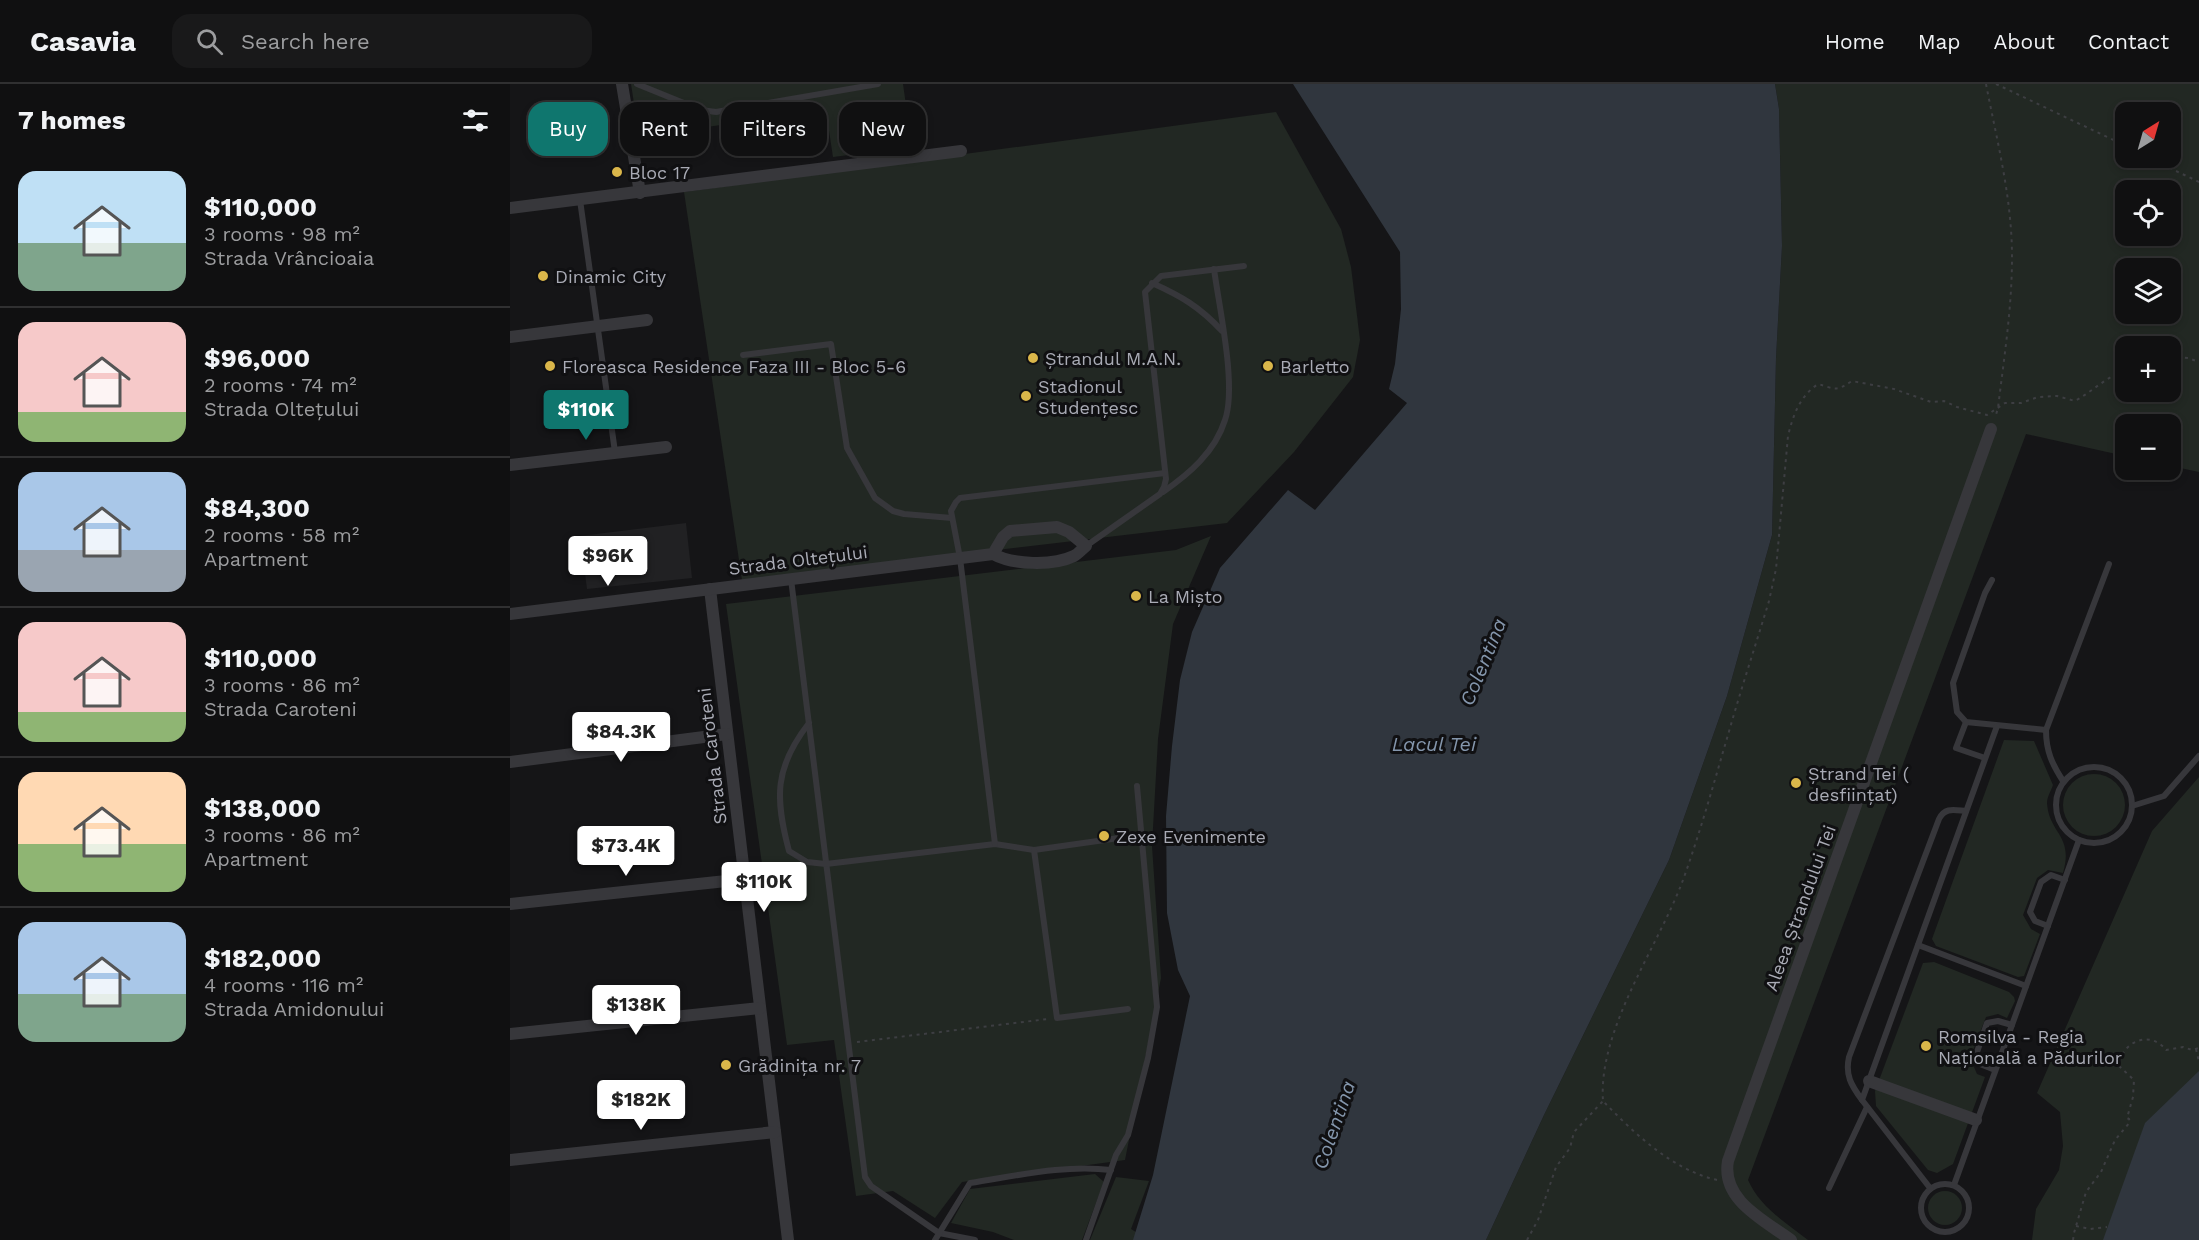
<!DOCTYPE html>
<meta charset="utf-8">
<style>
:root{--surface:#101011;--page:#19191a;--text:#f1f3f6;--muted:#9c9d9f;--line:#303031;--accent:#0f766e}
body{margin:0;font-family:"Work Sans",sans-serif;background:var(--page);color:var(--text);height:100vh;display:flex;flex-direction:column;font-size:22px;white-space:nowrap}
*{box-sizing:border-box;margin:0}
p{font-size:20px;color:var(--muted)}
.icon{flex:none;width:33px;height:33px;fill:none;stroke:currentColor;stroke-width:2;stroke-linecap:round;stroke-linejoin:round}
.map{position:relative;flex:1;overflow:hidden}
.side{display:flex;flex-direction:column;background:var(--surface);width:510px}
.side>*{flex:none}
.hud{position:absolute;left:18px;top:18px;width:570px;height:54px;display:flex;gap:12px}
.needle{width:39px;rotate:37deg}
.fabs{position:absolute;left:1605px;top:18px;display:grid;gap:12px}
.fabs a{display:grid;place-items:center;width:66px;height:66px;border-radius:12px;background:var(--surface);box-shadow:0 3px 9px #0003,0 0 0 2px var(--line);font-size:30px}
.price{position:absolute;translate:-50% -51px;padding:0 14px;border-radius:6px;background:#fff;color:#222;font-size:20px;line-height:39px;filter:drop-shadow(0 2px 3px #0008)}
.price::after{content:'';position:absolute;left:50%;top:36px;width:18px;height:14px;margin-left:-9px;background:inherit;clip-path:polygon(0 0,100% 0,50% 100%)}
.price.selected{background:var(--accent);color:#fff}
ul{padding:0;list-style:none}
li{display:flex;align-items:center;gap:18px;height:150px;padding:0 18px}
li+li{border-top:2px solid var(--line)}
li span{display:grid;place-items:center;flex:none;width:168px;height:120px;border-radius:18px;color:#555}
li>.icon{margin-inline-start:auto}
span .icon{width:72px;height:72px;fill:#fffc;stroke-width:1}
li b{font-size:26px}
h2{display:flex;justify-content:space-between;align-items:center;height:72px;padding:0 18px;font-size:26px}
.pill{padding:0 21px;border-radius:18px;background:var(--surface);box-shadow:0 3px 9px #0003,0 0 0 2px var(--line);font-size:21px;line-height:54px}
.pill.selected{background:var(--accent);color:#fff}
header{display:flex;align-items:center;gap:36px;box-sizing:border-box;height:84px;padding:0 30px;background:var(--surface);border-bottom:2px solid var(--line)}
header strong{font-size:28px}
nav{display:flex;gap:33px;margin-inline-start:auto;font-size:21px}
.search{width:420px;height:54px;background:var(--page);display:flex;align-items:center;gap:15px;box-sizing:border-box;padding:0 21px;border-radius:18px;color:var(--muted);font-size:22px}
main{display:flex;flex:1;min-height:0}
.map>svg:first-child{display:block}
.built{fill:#212123}
.green{fill:#222823;fill-rule:evenodd}
.water{fill:#30363e}
.lines{fill:none;stroke-linecap:round;stroke-linejoin:round}
.path{stroke:#3d3e42;stroke-width:2;stroke-dasharray:3 4.5;stroke-linecap:butt}
.lane{stroke:#37373b;stroke-width:6}
.street{stroke:#37373b;stroke-width:12}
.poi-dot{fill:#dab64a;stroke:#101012;stroke-width:2}
.labels{text-anchor:middle;dominant-baseline:central;stroke-width:6;stroke-linejoin:round;paint-order:stroke}
.poi-label{font-size:18px;fill:#a9abb5;stroke:#101012;text-anchor:start}
.street-label{font-size:18px;fill:#a9abb5;stroke:#101012}
.water-label{font-size:20px;font-style:italic;fill:#8496ac;stroke:#101012}
</style>
<header>
<strong>Casavia</strong>
<div class="search"><svg class="icon" aria-label="search" viewBox="0 0 24 24"><circle cx="10" cy="10" r="6"/><path d="M15 15l6 6"/></svg>Search here</div>
<nav><a>Home</a><a>Map</a><a>About</a><a>Contact</a></nav>
</header>
<main>
<section class="side">
<h2>7 homes<svg class="icon" aria-label="filters" viewBox="0 0 24 24"><path d="M4 7h16M4 17h16"/><circle cx="9" cy="7" r="2"/><circle cx="15" cy="17" r="2"/></svg></h2>
<ul>
<li><span style="background:linear-gradient(#bfe0f5 60%,#7fa58c 0)"><svg class="icon" aria-label="home" viewBox="0 0 24 24"><path d="M3 11l9-7 9 7M6 9v11h12V9"/></svg></span><div><b>$110,000</b><p>3 rooms · 98 m²</p><p>Strada Vrâncioaia</p></div></li>
<li><span style="background:linear-gradient(#f6c9c9 75%,#8fb573 0)"><svg class="icon" aria-label="home" viewBox="0 0 24 24"><path d="M3 11l9-7 9 7M6 9v11h12V9"/></svg></span><div><b>$96,000</b><p>2 rooms · 74 m²</p><p>Strada Oltețului</p></div></li>
<li><span style="background:linear-gradient(#a9c7e8 65%,#9aa5b1 0)"><svg class="icon" aria-label="home" viewBox="0 0 24 24"><path d="M3 11l9-7 9 7M6 9v11h12V9"/></svg></span><div><b>$84,300</b><p>2 rooms · 58 m²</p><p>Apartment</p></div></li>
<li><span style="background:linear-gradient(#f6c9c9 75%,#8fb573 0)"><svg class="icon" aria-label="home" viewBox="0 0 24 24"><path d="M3 11l9-7 9 7M6 9v11h12V9"/></svg></span><div><b>$110,000</b><p>3 rooms · 86 m²</p><p>Strada Caroteni</p></div></li>
<li><span style="background:linear-gradient(#ffd9b3 60%,#8fb573 0)"><svg class="icon" aria-label="home" viewBox="0 0 24 24"><path d="M3 11l9-7 9 7M6 9v11h12V9"/></svg></span><div><b>$138,000</b><p>3 rooms · 86 m²</p><p>Apartment</p></div></li>
<li><span style="background:linear-gradient(#a9c7e8 60%,#7fa58c 0)"><svg class="icon" aria-label="home" viewBox="0 0 24 24"><path d="M3 11l9-7 9 7M6 9v11h12V9"/></svg></span><div><b>$182,000</b><p>4 rooms · 116 m²</p><p>Strada Amidonului</p></div></li>
</ul>
</section>
<div class="map">
<svg width="1689" height="1156" viewBox="0 0 1689 1156">
<rect width="100%" height="100%" fill="#151517"/>
<path class="built" d="M 176,439 L 182,494 L 77,505 L 70,452 Z"/>
<g class="green">
<path d="M 121,0 L 393,0 L 402,63 L 323,73 L 316,27 L 129,52 Z"/>
<path d="M 1265,0 L 1689,0 L 1689,388 L 1661,382 L 1660,340 L 1616,340 L 1615,372 L 1516,350 L 1238,1096 C 1250,1123 1275,1138 1298,1156 L 976,1156 L 1034,1031 L 1159,776 L 1217,612 L 1262,451 L 1266,274 L 1272,162 L 1269,25 ZM 1616,28 L 1660,28 L 1660,74 L 1616,74 ZM 1616,106 L 1660,106 L 1660,152 L 1616,152 ZM 1616,184 L 1660,184 L 1660,230 L 1616,230 ZM 1616,262 L 1660,262 L 1660,308 L 1616,308 Z"/>
<path d="M 766,28 L 831,145 L 841,183 L 850,256 L 843,293 L 784,368 L 717,439 L 232,496 L 174,108 Z"/>
<path d="M 701,452 L 663,540 L 648,655 L 642,762 L 651,894 L 615,1076 L 452,1098 L 425,1134 L 383,1107 L 346,1112 L 324,956 L 277,961 L 216,520 L 666,466 Z"/>
<path d="M 1494,656 L 1524,657 L 1543,701 C 1541,707 1537,713 1537,719 C 1539,750 1564,751 1553,789 L 1538,786 L 1527,794 L 1513,831 L 1521,845 L 1530,850 L 1514,892 L 1508,893 L 1426,862 L 1422,855 Z"/>
<circle cx="1584" cy="721" r="31"/>
<path d="M 1689,693 L 1689,1156 L 1522,1156 L 1526,1125 L 1549,1086 L 1553,1062 L 1550,1028 L 1527,1009 L 1642,747 Z"/>
<path d="M 1424,878 L 1499,908 L 1504,913 L 1505,917 L 1497,934 L 1488,930 L 1476,933 L 1460,974 L 1467,990 L 1475,993 L 1443,1080 L 1427,1089 L 1418,1086 L 1366,1022 L 1365,1007 L 1413,879 Z"/>
<path d="M 585,1090 L 594,1098 L 572,1156 L 504,1156 L 483,1148 L 441,1139 L 460,1105 Z"/>
<path d="M 606,1093 L 639,1097 L 621,1145 L 629,1150 L 626,1156 L 580,1156 Z"/>
<circle cx="1435" cy="1124" r="17"/>
</g>
<g class="water">
<path d="M 783,0 L 1265,0 L 1269,25 L 1272,162 L 1266,274 L 1262,451 L 1217,612 L 1159,776 L 1034,1031 L 976,1156 L 623,1156 L 643,1091 L 680,912 L 668,886 L 657,829 L 656,732 L 662,662 L 670,596 L 682,548 L 710,484 L 778,406 L 805,426 L 897,319 L 879,305 L 885,280 L 891,225 L 890,168 Z"/>
<path d="M 1689,987 L 1689,1156 L 1593,1156 L 1635,1039 Z"/>
</g>
<g class="lines">
<g class="path">
<path d="M 1476,0 C 1487,57 1502,114 1502,173 C 1502,224 1494,274 1488,324 L 1485,334"/>
<path d="M 1486,0 L 1616,62"/>
<path d="M 1639,74 L 1689,98"/>
<path d="M 1660,272 L 1678,274 L 1689,278"/>
<path d="M 347,958 L 538,935"/>
<path d="M 1686,965 L 1689,978"/>
<path d="M 1207,1096 C 1162,1086 1124,1049 1093,1017 C 1088,945 1148,863 1173,796 C 1191,746 1205,695 1220,644 C 1232,602 1246,560 1259,517 L 1266,485 L 1278,352 C 1283,331 1290,312 1308,300 C 1326,305 1325,308 1342,297 L 1384,305 L 1421,318 L 1434,317 L 1447,323 L 1477,331 L 1495,319 L 1511,319 L 1528,313 L 1547,312 L 1565,317 C 1583,307 1596,293 1616,286"/>
<path d="M 1566,1142 L 1580,1145 L 1597,1143"/>
<path d="M 1017,1156 L 1028,1136 L 1046,1083 L 1060,1064 L 1064,1048 L 1093,1017"/>
<path d="M 1563,1156 L 1564,1149 L 1576,1108 L 1591,1088 L 1605,1056 L 1620,1038 L 1619,1035 L 1617,1034 L 1623,1013 L 1624,996 L 1609,982 C 1611,958 1640,945 1656,966 L 1673,963 L 1682,966 L 1689,964"/>
</g>
<g class="lane">
<path d="M 127,0 L 191,26 L 206,28 L 368,0"/>
<path d="M 70,116 L 105,368"/>
<path d="M 642,199 C 671,212 690,223 712,247"/>
<path d="M 233,271 L 321,260 L 337,364 L 365,414 L 383,427 L 394,430 L 442,434"/>
<path d="M 653,408 C 679,390 705,368 715,336 C 727,302 709,223 704,185"/>
<path d="M 576,462 L 650,410 L 654,403 L 656,395 L 635,208 L 651,192 L 734,182"/>
<path d="M 281,495 L 355,1093 L 361,1102 L 429,1149 L 465,1156"/>
<path d="M 1482,496 L 1475,509 L 1443,599 L 1447,628 L 1456,638 L 1536,646"/>
<path d="M 1456,638 L 1446,664 L 1475,674"/>
<path d="M 299,639 C 264,684 265,714 279,767 L 297,778 L 316,780 L 485,760 L 524,766 L 630,751"/>
<circle cx="1584" cy="721" r="38"/>
<path d="M 1553,697 C 1542,680 1536,667 1536,646 L 1599,480"/>
<path d="M 1622,722 L 1654,712 L 1689,672"/>
<path d="M 485,760 L 450,474 L 441,427 L 446,418 L 450,414 L 655,389"/>
<path d="M 524,766 L 547,934 L 618,925"/>
<path d="M 1538,842 L 1525,837 L 1520,828 L 1531,798 L 1541,791 L 1555,796"/>
<path d="M 1408,861 L 1516,902"/>
<path d="M 1485,986 L 1470,980 L 1466,971 L 1477,939 L 1488,937 L 1502,941"/>
<path d="M 1352,1016 C 1341,1001 1335,991 1339,973 L 1429,735 C 1435,723 1444,726 1456,727"/>
<circle cx="1435" cy="1124" r="24"/>
<path d="M 1444,1101 L 1569,756"/>
<path d="M 1319,1104 L 1357,1023"/>
<path d="M 1420,1104 L 1352,1016 L 1487,642"/>
<path d="M 425,1156 L 460,1099 C 506,1092 555,1080 601,1086"/>
<path d="M 576,1156 L 606,1071 L 618,1051 L 638,974 L 647,923 L 627,702"/>
</g>
<g class="street">
<path d="M 112,0 L 130,109"/>
<path d="M 0,124 L 451,67"/>
<path d="M 0,253 L 137,236"/>
<path d="M 0,381 L 156,363"/>
<path d="M 200,505 L 278,1156"/>
<path d="M 0,530 L 483,470 C 503,481 543,482 564,472 C 568,470 572,465 576,462 L 559,448 L 547,443 L 500,447 L 493,453 L 483,470"/>
<path d="M 0,678 L 217,650"/>
<path d="M 0,820 L 235,795"/>
<path d="M 0,950 L 250,924"/>
<path d="M 1359,997 L 1466,1036"/>
<path d="M 0,1076 L 265,1048"/>
<path d="M 1281,1156 C 1254,1136 1211,1116 1218,1077 L 1481,345"/>
</g>
</g>
<g class="poi-dot">
<circle cx="107" cy="88" r="6"/>
<circle cx="33" cy="192" r="6"/>
<circle cx="523" cy="274" r="6"/>
<circle cx="40" cy="282" r="6"/>
<circle cx="758" cy="282" r="6"/>
<circle cx="516" cy="312" r="6"/>
<circle cx="626" cy="512" r="6"/>
<circle cx="1286" cy="699" r="6"/>
<circle cx="594" cy="752" r="6"/>
<circle cx="1416" cy="962" r="6"/>
<circle cx="216" cy="981" r="6"/>
</g>
<g class="labels">
<g class="poi-label">
<text x="119" y="88">Bloc 17</text>
<text x="45" y="192">Dinamic City</text>
<text x="535" y="274">Ștrandul M.A.N.</text>
<text x="52" y="282">Floreasca Residence Faza III - Bloc 5-6</text>
<text x="770" y="282">Barletto</text>
<text x="528" y="302">Stadionul<tspan x="528" dy="21">Studențesc</tspan></text>
<text x="638" y="512">La Mișto</text>
<text x="1298" y="689">Ștrand Tei (<tspan x="1298" dy="21">desființat)</tspan></text>
<text x="606" y="752">Zexe Evenimente</text>
<text x="1428" y="952">Romsilva - Regia<tspan x="1428" dy="21">Națională a Pădurilor</tspan></text>
<text x="228" y="981">Grădinița nr. 7</text>
</g>
<g class="street-label">
<text transform="translate(288 476) rotate(-7)">Strada Oltețului</text>
<text transform="translate(202 672) rotate(-97)">Strada Caroteni</text>
<text transform="translate(1290 824) rotate(-70)">Aleea Ștrandului Tei</text>
</g>
<g class="water-label">
<text transform="translate(973 578) rotate(-68)">Colentina</text>
<text x="924" y="660">Lacul Tei</text>
<text transform="translate(824 1041) rotate(-71)">Colentina</text>
</g>
</g>
</svg>
<div class="fabs">
<a><svg class="needle" viewBox="-14 -14 28 28"><path d="M0-13l5 13h-10z" fill="#e53935"/><path d="M0 13l5-13h-10z" fill="#9c9d9f"/></svg></a>
<a><svg class="icon" aria-label="locate" viewBox="0 0 24 24"><circle cx="12" cy="12" r="6"/><path d="M12 2v4M12 18v4M2 12h4M18 12h4"/></svg></a>
<a><svg class="icon" aria-label="layers" viewBox="0 0 24 24"><path d="M12 4l9 5-9 5-9-5zM3 14l9 5 9-5"/></svg></a>
<a>+</a>
<a>−</a>
</div>
<b class="price selected" style="left:76px;top:357px">$110K</b>
<b class="price" style="left:98px;top:503px">$96K</b>
<b class="price" style="left:111px;top:679px">$84.3K</b>
<b class="price" style="left:116px;top:793px">$73.4K</b>
<b class="price" style="left:254px;top:829px">$110K</b>
<b class="price" style="left:126px;top:952px">$138K</b>
<b class="price" style="left:131px;top:1047px">$182K</b>
<div class="hud">
<a class="pill selected">Buy</a>
<a class="pill">Rent</a>
<a class="pill">Filters</a>
<a class="pill">New</a>
</div>
</div>
</main>
